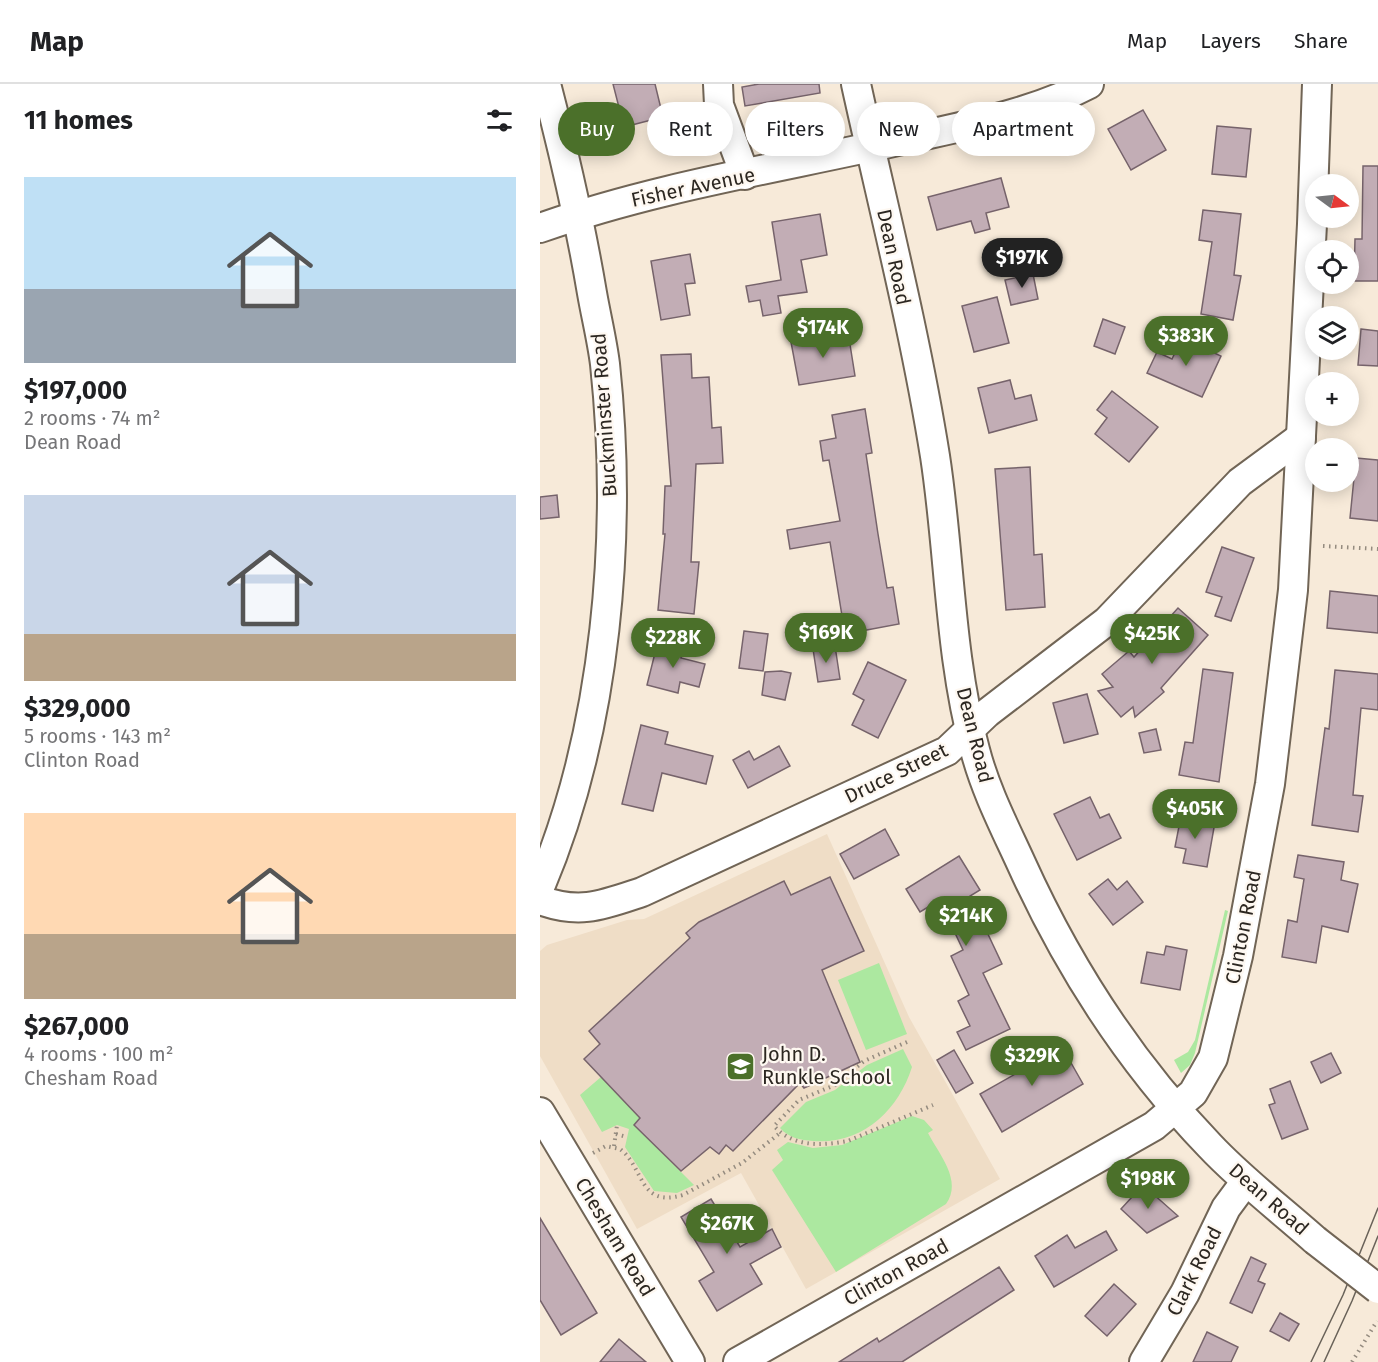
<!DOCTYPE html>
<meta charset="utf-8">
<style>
:root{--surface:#fff;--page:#f2f2f2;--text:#202124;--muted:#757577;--line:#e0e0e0;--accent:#4b702a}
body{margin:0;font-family:"Fira Sans",sans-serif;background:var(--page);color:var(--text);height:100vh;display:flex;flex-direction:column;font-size:22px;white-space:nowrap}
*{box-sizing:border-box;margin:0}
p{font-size:20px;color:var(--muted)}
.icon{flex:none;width:33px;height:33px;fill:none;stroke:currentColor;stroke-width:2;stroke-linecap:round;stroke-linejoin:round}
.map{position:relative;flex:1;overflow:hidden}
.details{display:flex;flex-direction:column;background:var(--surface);width:540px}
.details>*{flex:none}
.hud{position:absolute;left:18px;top:18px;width:570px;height:54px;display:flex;gap:12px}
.needle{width:39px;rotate:105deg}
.fabs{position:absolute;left:765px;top:90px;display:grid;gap:12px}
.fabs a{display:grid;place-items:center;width:54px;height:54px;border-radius:50%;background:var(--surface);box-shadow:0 3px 15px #0003;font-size:30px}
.price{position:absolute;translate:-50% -51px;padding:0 14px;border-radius:21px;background:var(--accent);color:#fff;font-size:20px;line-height:39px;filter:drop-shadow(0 2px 3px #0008)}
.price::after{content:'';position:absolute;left:50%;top:36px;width:18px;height:14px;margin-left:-9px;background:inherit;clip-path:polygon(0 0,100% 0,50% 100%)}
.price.on{background:#222;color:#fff}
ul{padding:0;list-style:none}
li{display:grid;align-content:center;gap:12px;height:318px;padding:0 24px}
li span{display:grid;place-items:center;height:186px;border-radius:0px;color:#555}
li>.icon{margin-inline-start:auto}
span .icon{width:108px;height:108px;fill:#fffc;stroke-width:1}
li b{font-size:26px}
h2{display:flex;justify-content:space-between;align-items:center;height:72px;padding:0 24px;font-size:26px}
.tag{padding:0 21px;border-radius:27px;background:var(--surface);box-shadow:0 3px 15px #0003;font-size:21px;line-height:54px}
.tag.on{background:var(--accent);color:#fff}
header{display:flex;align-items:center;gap:36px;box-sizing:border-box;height:84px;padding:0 30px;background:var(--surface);border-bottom:2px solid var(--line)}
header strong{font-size:28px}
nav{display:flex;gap:33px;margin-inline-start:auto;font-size:21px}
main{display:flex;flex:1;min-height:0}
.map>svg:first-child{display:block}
.built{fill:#efddc6}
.green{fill:#ace8a0}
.building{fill:#c2adb5;stroke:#76636b;stroke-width:1.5}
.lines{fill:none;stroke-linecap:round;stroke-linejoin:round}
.minor-casing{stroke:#716556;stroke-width:32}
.path{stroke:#948b7f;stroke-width:4;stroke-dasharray:1.5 4.5;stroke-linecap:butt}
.minor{stroke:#fff;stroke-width:28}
.tram{stroke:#696259;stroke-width:1.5}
.minor-bridge-casing{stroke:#716556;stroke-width:32;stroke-linecap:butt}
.minor-bridge{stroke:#fff;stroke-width:28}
.labels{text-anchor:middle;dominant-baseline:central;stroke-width:4.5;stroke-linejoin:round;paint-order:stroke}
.street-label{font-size:20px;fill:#2c2721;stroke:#fef8f1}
.poi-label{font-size:20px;fill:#2c2721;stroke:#fef8f1;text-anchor:start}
</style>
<header>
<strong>Map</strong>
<nav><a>Map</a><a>Layers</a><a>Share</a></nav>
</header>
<main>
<section class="details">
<h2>11 homes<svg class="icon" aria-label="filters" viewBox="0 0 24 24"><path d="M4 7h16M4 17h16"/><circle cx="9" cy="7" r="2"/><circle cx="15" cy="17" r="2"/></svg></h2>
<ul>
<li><span style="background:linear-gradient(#bfe0f5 60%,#9aa5b1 0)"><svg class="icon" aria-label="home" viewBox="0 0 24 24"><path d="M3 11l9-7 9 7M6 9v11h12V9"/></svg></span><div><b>$197,000</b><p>2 rooms · 74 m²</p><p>Dean Road</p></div></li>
<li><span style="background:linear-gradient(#c9d6e8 75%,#b9a48a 0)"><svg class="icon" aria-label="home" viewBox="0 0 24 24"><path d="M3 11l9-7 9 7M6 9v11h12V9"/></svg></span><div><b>$329,000</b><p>5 rooms · 143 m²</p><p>Clinton Road</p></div></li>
<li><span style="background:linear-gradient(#ffd9b3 65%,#b9a48a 0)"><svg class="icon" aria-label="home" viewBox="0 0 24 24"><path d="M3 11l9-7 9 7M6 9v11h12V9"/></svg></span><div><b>$267,000</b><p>4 rooms · 100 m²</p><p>Chesham Road</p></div></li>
</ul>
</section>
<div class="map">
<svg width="838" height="1278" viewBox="0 0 838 1278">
<rect width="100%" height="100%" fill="#f7ead9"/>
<path class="built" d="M 287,750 L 369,933 L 460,1095 L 266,1205 L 201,1089 L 97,1145 L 0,972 L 0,867 L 7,861 L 87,836 L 104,835 Z"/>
<g class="green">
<path d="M 685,826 L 688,827 L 655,969 L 650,981 L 641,989 L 634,976 L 648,968 L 655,956 Z"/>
<path d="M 339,879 L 367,950 L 326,966 L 298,896 Z"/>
<path d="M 363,965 L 372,983 C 358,1027 322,1061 273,1057 C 260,1056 249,1054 240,1044 L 266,1018 L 295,1006 L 327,981 Z"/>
<path d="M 61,993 L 100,1034 L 94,1041 L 154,1101 L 137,1109 L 114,1107 L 85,1063 L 89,1045 L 77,1041 L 62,1048 L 40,1011 Z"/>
<path d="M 372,1032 L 384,1036 L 393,1046 L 388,1049 C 399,1070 423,1097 406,1120 L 296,1188 L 232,1086 L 243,1076 L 237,1066 L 248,1058 L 273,1064 L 302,1061 Z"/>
</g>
<g class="building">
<path d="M 73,0 L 115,0 L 123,33 L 84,43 Z"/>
<path d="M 219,0 L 279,0 L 280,9 L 205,22 L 202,3 Z"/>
<path d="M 603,26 L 626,66 L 591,86 L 568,45 Z"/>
<path d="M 677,42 L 711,45 L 706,93 L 672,90 Z"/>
<path d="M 823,82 L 838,82 L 838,197 L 814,197 L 815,155 L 822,155 Z"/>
<path d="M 461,94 L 469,123 L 446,129 L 450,145 L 435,149 L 431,137 L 397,146 L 388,113 Z"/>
<path d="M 663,126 L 701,130 L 694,191 L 701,192 L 693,236 L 661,230 L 672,158 L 659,156 Z"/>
<path d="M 280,130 L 287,171 L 261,176 L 267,208 L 238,212 L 241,229 L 223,232 L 220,216 L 209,218 L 206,202 L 241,196 L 232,138 Z"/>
<path d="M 150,170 L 155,199 L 145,200 L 150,231 L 121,236 L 111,177 Z"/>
<path d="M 493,190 L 498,215 L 471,221 L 465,196 Z"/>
<path d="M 457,213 L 469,259 L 434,268 L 422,222 Z"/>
<path d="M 563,235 L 585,243 L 575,270 L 554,262 Z"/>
<path d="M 821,245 L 838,247 L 838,282 L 818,281 Z"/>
<path d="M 308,248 L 315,292 L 259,301 L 251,258 Z"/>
<path d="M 642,254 L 681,272 L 662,313 L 607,289 L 617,268 L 632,275 Z"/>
<path d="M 151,270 L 152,294 L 169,293 L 172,344 L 181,343 L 183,379 L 156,380 L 151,478 L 159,478 L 154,530 L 118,526 L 125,450 L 123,450 L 125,402 L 131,402 L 121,271 Z"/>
<path d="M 470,296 L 475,315 L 491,311 L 497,336 L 449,349 L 438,304 Z"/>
<path d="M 572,307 L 618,343 L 589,378 L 555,350 L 567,334 L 557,326 Z"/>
<path d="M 325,325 L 332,369 L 326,370 L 338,450 L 347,504 L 353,503 L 359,540 L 305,550 L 290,458 L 250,465 L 247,446 L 300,437 L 289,376 L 283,377 L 280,357 L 296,354 L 292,331 Z"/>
<path d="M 816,374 L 838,376 L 838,437 L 810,434 Z"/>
<path d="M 490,383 L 494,471 L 502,470 L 505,523 L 466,526 L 455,385 Z"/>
<path d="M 17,411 L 19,433 L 0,435 L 0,413 Z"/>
<path d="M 682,463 L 714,474 L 691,537 L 675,532 L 682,513 L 666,508 Z"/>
<path d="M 790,507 L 838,512 L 838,549 L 787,544 Z"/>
<path d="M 638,524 L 668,551 L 621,604 L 624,608 L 595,633 L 593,623 L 581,633 L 558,607 L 573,603 L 562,590 L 589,567 L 594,573 Z"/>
<path d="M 204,547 L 228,550 L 223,587 L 199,584 Z"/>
<path d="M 118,557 L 143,563 L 141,574 L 165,580 L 159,603 L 140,598 L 138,609 L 107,601 Z"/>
<path d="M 295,562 L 300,595 L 278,598 L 273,565 Z"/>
<path d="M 328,578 L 366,596 L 338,654 L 312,641 L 324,616 L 313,610 Z"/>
<path d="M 663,585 L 693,589 L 679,698 L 639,691 L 645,658 L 653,659 Z"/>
<path d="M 795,586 L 838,590 L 838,626 L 821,624 L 813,711 L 823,712 L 818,748 L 772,741 L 785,644 L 789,645 Z"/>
<path d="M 241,587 L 251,589 L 245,616 L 222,611 L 225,588 Z"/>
<path d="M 547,610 L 558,650 L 524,659 L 513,619 Z"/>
<path d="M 101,641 L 128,648 L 125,660 L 173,672 L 166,700 L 122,689 L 113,727 L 82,720 Z"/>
<path d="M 616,645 L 621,666 L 604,669 L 599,649 Z"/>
<path d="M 239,662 L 250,682 L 208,704 L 193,676 L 209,667 L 214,676 Z"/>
<path d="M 550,713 L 560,734 L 569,730 L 581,754 L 537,776 L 514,730 Z"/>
<path d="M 641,732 L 675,738 L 667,783 L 643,779 L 646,765 L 635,763 Z"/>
<path d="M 345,745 L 359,771 L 314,795 L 300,770 Z"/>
<path d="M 758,771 L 804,778 L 801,796 L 818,800 L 808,848 L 782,842 L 776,879 L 742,873 L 748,836 L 757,838 L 764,795 L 754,793 Z"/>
<path d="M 419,772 L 440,806 L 430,812 L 462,880 L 443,889 L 470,945 L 426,966 L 417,948 L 430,942 L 418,917 L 429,911 L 411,872 L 423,866 L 405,828 L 400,831 L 393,820 L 380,828 L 366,805 Z"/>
<path d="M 290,793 L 324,867 L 282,886 L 320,978 L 264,1004 L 260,999 L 193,1067 L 186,1061 L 179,1070 L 170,1063 L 141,1087 L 94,1041 L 100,1034 L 44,975 L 60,960 L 49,947 L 150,854 L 146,849 L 159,838 L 244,797 L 251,811 Z"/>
<path d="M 568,795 L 577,806 L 587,797 L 603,818 L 573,841 L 549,810 Z"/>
<path d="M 626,862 L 647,866 L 640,906 L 601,899 L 607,868 L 624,871 Z"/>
<path d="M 518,956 L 543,1000 L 462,1048 L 440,1010 L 493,980 L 489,972 Z"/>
<path d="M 414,966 L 433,999 L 416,1009 L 397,976 Z"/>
<path d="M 791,969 L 801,989 L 781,999 L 771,978 Z"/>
<path d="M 750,997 L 768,1045 L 742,1055 L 729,1021 L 735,1019 L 730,1005 Z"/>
<path d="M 603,1101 L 638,1132 L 607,1149 L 581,1125 Z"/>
<path d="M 171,1115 L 200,1163 L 232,1145 L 241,1163 L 210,1180 L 222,1200 L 177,1227 L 159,1197 L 174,1188 L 141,1133 Z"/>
<path d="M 0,1134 L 57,1229 L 21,1251 L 0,1216 Z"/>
<path d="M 566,1147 L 577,1166 L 514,1203 L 495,1172 L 527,1151 L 535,1164 Z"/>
<path d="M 711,1173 L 726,1180 L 718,1197 L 725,1200 L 712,1229 L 690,1219 Z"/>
<path d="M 459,1183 L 474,1206 L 362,1278 L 299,1278 L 337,1254 L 339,1258 Z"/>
<path d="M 574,1200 L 596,1220 L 567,1252 L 545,1232 Z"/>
<path d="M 740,1229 L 759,1240 L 749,1257 L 730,1247 Z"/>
<path d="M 667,1248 L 698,1263 L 691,1278 L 653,1278 Z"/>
<path d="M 79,1255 L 106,1278 L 60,1278 Z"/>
</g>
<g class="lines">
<defs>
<g id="minor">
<path d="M 178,0 L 179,21 L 205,91"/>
<path d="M 316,0 C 343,123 375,247 395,372 C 410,469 409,570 435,666 C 445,705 464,742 481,779 C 528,883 590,979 670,1062 C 702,1096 740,1125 775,1156"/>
<path d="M 0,144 C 116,103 239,84 358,57 C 423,42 490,31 549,0"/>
<path d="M 0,803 C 67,645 83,449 65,280 C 62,256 56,232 52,209 C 40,138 24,69 6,0"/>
<path d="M 0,816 C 40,831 63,821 102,808 L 407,667 L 447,629 L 567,537 L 700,398 L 761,353"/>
<path d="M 0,1028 L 150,1278"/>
<path d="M 198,1278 L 614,1042 L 653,1009 L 673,974 L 698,872 L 730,700 L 753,506 L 772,140 L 777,0"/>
<path d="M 604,1278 L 645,1209 L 686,1124 L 706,1097"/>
</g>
</defs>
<use href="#minor" class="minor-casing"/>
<g class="path">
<path d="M 783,462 L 838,465"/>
<path d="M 367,958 L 324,977 L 295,1001 L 259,1016 L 234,1042 C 253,1063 281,1062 308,1057 L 393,1021"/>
<path d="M 76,1050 L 87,1053"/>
<path d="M 74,1062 L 77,1041"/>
<path d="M 53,1069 L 66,1062 L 80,1065 C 105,1084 98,1124 143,1111 L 202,1079 L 240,1049"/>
<path d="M 812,1278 L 837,1237"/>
</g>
<use href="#minor" class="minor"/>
<g class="tram">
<path d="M 771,1278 L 803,1211 L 838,1124"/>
<path d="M 784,1278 L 812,1217 L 838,1152"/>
</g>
<defs>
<path id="minor-bridge" d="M 775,1156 L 838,1205"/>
</defs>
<use href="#minor-bridge" class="minor-bridge-casing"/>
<use href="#minor-bridge" class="minor-bridge"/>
</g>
<defs>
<symbol id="school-square" viewBox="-11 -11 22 22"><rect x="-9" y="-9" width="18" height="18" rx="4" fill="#4b702a" stroke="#fef8f1"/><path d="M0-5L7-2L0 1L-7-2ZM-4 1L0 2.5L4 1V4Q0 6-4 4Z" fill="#fff"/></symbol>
</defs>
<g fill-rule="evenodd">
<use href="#school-square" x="184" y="966" width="33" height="33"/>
</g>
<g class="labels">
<g class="street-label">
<text transform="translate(153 103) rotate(-12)">Fisher Avenue</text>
<text transform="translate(354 173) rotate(78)">Dean Road</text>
<text transform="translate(64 331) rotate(-94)">Buckminster Road</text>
<text transform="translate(435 651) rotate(76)">Dean Road</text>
<text transform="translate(356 689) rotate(-26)">Druce Street</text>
<text transform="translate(703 843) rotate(-79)">Clinton Road</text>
<text transform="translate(729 1115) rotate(41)">Dean Road</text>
<text transform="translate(75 1153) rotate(59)">Chesham Road</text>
<text transform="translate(654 1187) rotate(-63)">Clark Road</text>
<text transform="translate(356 1188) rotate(-29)">Clinton Road</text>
</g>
<g class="poi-label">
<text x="222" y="970">John D.<tspan x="222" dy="23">Runkle School</tspan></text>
</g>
</g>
</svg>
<div class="fabs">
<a><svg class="needle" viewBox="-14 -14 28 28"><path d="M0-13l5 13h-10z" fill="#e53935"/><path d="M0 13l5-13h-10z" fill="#757577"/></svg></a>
<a><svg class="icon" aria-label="locate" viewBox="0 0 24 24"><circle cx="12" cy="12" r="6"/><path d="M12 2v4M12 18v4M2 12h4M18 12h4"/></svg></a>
<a><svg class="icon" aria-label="layers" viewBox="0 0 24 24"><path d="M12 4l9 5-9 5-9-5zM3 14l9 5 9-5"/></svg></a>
<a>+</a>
<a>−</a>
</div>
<b class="price on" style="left:482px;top:205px">$197K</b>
<b class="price" style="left:283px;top:275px">$174K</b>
<b class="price" style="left:646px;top:283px">$383K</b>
<b class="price" style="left:286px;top:580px">$169K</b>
<b class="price" style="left:612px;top:581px">$425K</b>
<b class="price" style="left:133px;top:585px">$228K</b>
<b class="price" style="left:655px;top:756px">$405K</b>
<b class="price" style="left:426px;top:863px">$214K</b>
<b class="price" style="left:492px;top:1003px">$329K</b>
<b class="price" style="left:608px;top:1126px">$198K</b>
<b class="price" style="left:187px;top:1171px">$267K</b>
<div class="hud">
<a class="tag on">Buy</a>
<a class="tag">Rent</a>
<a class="tag">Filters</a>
<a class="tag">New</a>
<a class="tag">Apartment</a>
</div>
</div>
</main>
